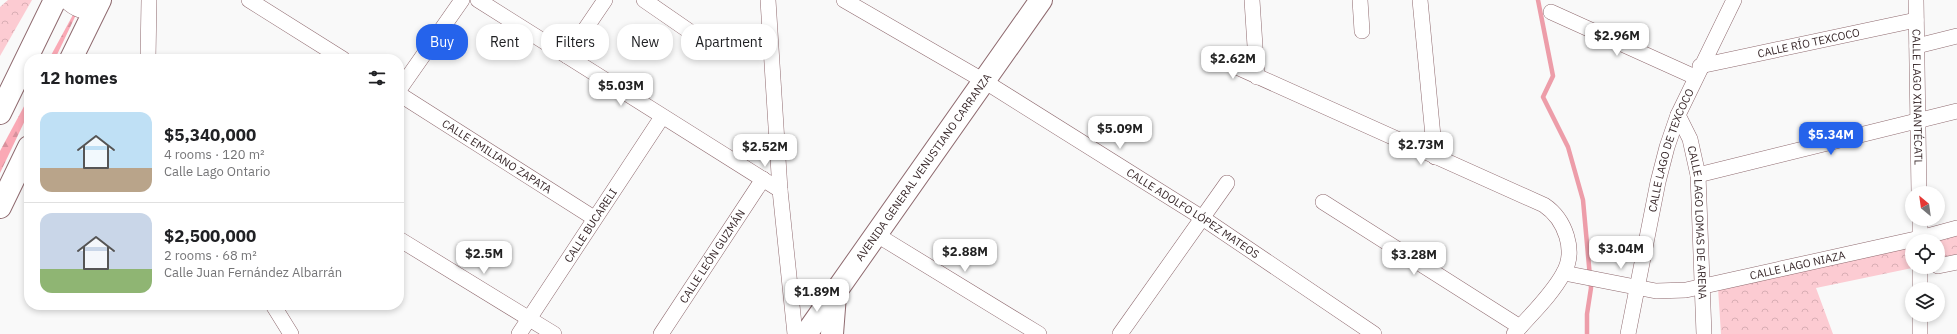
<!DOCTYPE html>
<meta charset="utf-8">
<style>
:root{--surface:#fff;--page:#f6f6f6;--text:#202124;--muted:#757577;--line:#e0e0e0;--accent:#2563eb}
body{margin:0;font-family:"IBM Plex Sans",sans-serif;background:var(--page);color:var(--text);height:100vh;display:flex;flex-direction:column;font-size:15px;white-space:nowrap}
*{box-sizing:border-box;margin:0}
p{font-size:13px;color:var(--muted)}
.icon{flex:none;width:22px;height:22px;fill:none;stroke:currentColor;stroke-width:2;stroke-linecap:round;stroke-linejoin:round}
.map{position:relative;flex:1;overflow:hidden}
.panel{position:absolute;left:24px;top:54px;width:380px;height:256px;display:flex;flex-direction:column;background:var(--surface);border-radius:16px;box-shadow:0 2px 6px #0003}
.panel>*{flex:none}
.banner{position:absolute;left:416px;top:24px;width:380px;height:36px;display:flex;gap:8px}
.needle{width:26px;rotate:331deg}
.controls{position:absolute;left:1905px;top:186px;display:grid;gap:8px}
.controls a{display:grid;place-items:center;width:40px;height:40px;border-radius:50%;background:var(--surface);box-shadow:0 2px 6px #0003;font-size:20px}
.price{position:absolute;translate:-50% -34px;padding:0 9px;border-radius:8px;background:#fff;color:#222;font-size:13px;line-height:26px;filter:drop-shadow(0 1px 2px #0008)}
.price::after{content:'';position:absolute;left:50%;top:24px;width:12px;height:9px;margin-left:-6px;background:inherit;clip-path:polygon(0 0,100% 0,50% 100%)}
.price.active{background:var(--accent);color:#fff}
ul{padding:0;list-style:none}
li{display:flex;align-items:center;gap:12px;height:100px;padding:0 16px}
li+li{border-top:1px solid var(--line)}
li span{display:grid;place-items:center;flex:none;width:112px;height:80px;border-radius:12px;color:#555}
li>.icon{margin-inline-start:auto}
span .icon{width:48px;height:48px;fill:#fffc;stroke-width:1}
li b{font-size:17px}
h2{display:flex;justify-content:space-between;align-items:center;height:48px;padding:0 16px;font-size:17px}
.tag{padding:0 14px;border-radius:16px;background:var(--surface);box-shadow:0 2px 6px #0003;font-size:14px;line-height:36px}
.tag.active{background:var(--accent);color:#fff}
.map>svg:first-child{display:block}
.forest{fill:url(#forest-firs)}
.park{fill:url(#park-crowns)}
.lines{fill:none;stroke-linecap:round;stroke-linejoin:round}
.stream{stroke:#ed9da9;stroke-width:4.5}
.minor-casing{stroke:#8f6a6f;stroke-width:16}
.tertiary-casing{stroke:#8f6a6f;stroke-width:20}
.secondary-casing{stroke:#8f6a6f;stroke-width:24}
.minor{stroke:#fff;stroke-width:15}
.tertiary{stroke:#fff;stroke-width:19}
.secondary{stroke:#fff;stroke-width:22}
.labels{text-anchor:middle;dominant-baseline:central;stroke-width:4;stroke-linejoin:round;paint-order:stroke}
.street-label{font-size:11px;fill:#39292b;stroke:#fff}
</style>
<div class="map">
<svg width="1957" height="334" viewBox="0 0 1957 334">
<defs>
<pattern id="forest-firs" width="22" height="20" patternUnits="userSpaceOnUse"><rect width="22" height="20" fill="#faa9b5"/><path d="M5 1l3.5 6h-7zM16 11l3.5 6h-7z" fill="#d7919c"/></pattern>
<pattern id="park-crowns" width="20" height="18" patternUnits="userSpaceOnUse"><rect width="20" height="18" fill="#fccbd2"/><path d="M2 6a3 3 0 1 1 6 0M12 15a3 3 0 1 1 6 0" fill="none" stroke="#d9aeb4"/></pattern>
</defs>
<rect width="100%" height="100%" fill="#f9f9f9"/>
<g class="forest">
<path d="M 81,0 L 83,0 L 55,59 L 49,59 Z"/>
<path d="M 29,97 L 29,112 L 0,173 L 0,151 Z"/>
</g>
<g class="park">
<path d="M 8,0 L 32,0 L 0,56 L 0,7 Z"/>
<path d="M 1957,233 L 1957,259 L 1938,263 L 1938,241 L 1922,241 Z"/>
<path d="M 1912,243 L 1912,267 L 1917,267 L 1816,288 L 1833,334 L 1721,334 L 1718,288 Z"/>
</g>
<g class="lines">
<path class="stream" d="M 1538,0 L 1553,76 L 1543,97 L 1568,147 L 1583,200 L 1591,288 L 1587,314 L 1587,334"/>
<defs>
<g id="minor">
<path d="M 249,0 L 343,59"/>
<path d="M 478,0 L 780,190"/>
<path d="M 644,0 L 702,40"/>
<path d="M 768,0 L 780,190 L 795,334"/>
<path id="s1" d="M 844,0 L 984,81 L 1201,217 L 1374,334"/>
<path d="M 1252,0 L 1257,77"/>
<path d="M 1360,0 L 1362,31"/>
<path d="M 1420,0 L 1435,157"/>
<path id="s2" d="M 1916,0 L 1919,193"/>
<path d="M 1551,12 L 1695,77"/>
<path d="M 1917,46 L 1957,36"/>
<path d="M 567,56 L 605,0"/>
<path d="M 148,59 L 149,0"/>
<path d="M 1221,60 L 1544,205 C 1565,219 1577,251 1563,274 C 1551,296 1530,315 1514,334"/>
<path id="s3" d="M 1700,66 L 1916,20"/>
<path d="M 399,90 L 462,0"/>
<path id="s4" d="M 399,94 L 594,218"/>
<path id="s5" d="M 1678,115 L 1690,139 L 1698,175 L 1704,334"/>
<path d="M 1698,175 L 1957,111"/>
<path d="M 1323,202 L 1520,327"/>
<path d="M 1920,219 L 1920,241"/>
<path d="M 877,235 L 1039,334"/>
<path d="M 399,239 L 554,334"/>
<path d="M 1938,266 L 1957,262"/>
<path d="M 1920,267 L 1920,289"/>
<path id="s6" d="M 1564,273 L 1656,291 L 1686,290 L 1920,238 L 1957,228"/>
<path d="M 273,305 L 291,334"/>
<path d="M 1920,315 L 1920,334"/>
<path id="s7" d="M 519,334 L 662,117"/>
<path id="s8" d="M 661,334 L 763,179"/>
<path d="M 1120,334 L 1227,183"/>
<path id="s9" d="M 1628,334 L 1658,182 L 1667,147 L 1678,115 L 1734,0"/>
</g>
<path id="tertiary" d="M 68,0 C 76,8 84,10 95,10"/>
<g id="secondary">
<path d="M 71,59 L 100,0"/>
<path d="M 0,113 L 55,0"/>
<path d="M 0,207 L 29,147"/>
<path id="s10" d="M 806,334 L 1041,0"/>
<path d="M 832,334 L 835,295"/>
</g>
</defs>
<use href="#minor" class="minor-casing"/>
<use href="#tertiary" class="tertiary-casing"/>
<use href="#secondary" class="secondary-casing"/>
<use href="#minor" class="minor"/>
<use href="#tertiary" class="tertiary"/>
<use href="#secondary" class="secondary"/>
</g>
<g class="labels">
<g class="street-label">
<text stroke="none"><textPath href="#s3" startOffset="111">CALLE RÍO TEXCOCO</textPath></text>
<text stroke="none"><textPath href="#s2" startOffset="97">CALLE LAGO XINANTÉCATL</textPath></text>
<text stroke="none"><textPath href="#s9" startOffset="189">CALLE LAGO DE TEXCOCO</textPath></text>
<text stroke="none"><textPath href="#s4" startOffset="116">CALLE EMILIANO ZAPATA</textPath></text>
<text stroke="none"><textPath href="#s10" startOffset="204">AVENIDA GENERAL VENUSTIANO CARRANZA</textPath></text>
<text stroke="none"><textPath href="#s1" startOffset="409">CALLE ADOLFO LÓPEZ MATEOS</textPath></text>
<text stroke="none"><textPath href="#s5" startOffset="111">CALLE LAGO LOMAS DE ARENA</textPath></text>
<text stroke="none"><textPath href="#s7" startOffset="130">CALLE BUCARELI</textPath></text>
<text stroke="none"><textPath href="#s8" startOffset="93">CALLE LEÓN GUZMÁN</textPath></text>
<text stroke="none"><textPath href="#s6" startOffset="238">CALLE LAGO NIAZA</textPath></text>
</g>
</g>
</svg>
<div class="controls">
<a><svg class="needle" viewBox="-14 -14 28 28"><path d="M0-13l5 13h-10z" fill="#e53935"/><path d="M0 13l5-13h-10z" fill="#757577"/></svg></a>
<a><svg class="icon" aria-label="locate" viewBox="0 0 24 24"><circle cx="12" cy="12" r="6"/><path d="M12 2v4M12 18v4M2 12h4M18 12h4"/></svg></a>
<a><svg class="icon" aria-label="layers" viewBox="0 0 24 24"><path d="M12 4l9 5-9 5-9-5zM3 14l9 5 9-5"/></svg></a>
</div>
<b class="price" style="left:1617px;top:57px">$2.96M</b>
<b class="price" style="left:1233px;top:80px">$2.62M</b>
<b class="price" style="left:621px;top:107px">$5.03M</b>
<b class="price" style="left:1120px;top:150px">$5.09M</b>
<b class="price active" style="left:1831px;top:156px">$5.34M</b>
<b class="price" style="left:1421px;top:166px">$2.73M</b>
<b class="price" style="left:765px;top:168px">$2.52M</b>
<b class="price" style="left:1621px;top:270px">$3.04M</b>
<b class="price" style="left:965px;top:273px">$2.88M</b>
<b class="price" style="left:484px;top:275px">$2.5M</b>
<b class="price" style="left:1414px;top:276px">$3.28M</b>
<b class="price" style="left:817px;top:313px">$1.89M</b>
<div class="banner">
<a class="tag active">Buy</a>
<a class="tag">Rent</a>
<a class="tag">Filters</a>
<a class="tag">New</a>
<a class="tag">Apartment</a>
</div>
<section class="panel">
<h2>12 homes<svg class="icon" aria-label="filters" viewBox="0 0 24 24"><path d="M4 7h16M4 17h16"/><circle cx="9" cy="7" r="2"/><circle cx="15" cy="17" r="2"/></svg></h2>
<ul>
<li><span style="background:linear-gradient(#bfe0f5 70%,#b9a48a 0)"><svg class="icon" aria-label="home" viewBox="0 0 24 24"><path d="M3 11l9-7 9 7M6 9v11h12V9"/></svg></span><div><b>$5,340,000</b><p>4 rooms · 120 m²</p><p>Calle Lago Ontario</p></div></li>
<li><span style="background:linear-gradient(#c9d6e8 70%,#8fb573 0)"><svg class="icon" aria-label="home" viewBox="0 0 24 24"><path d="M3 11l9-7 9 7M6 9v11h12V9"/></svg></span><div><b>$2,500,000</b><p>2 rooms · 68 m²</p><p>Calle Juan Fernández Albarrán</p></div></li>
</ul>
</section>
</div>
